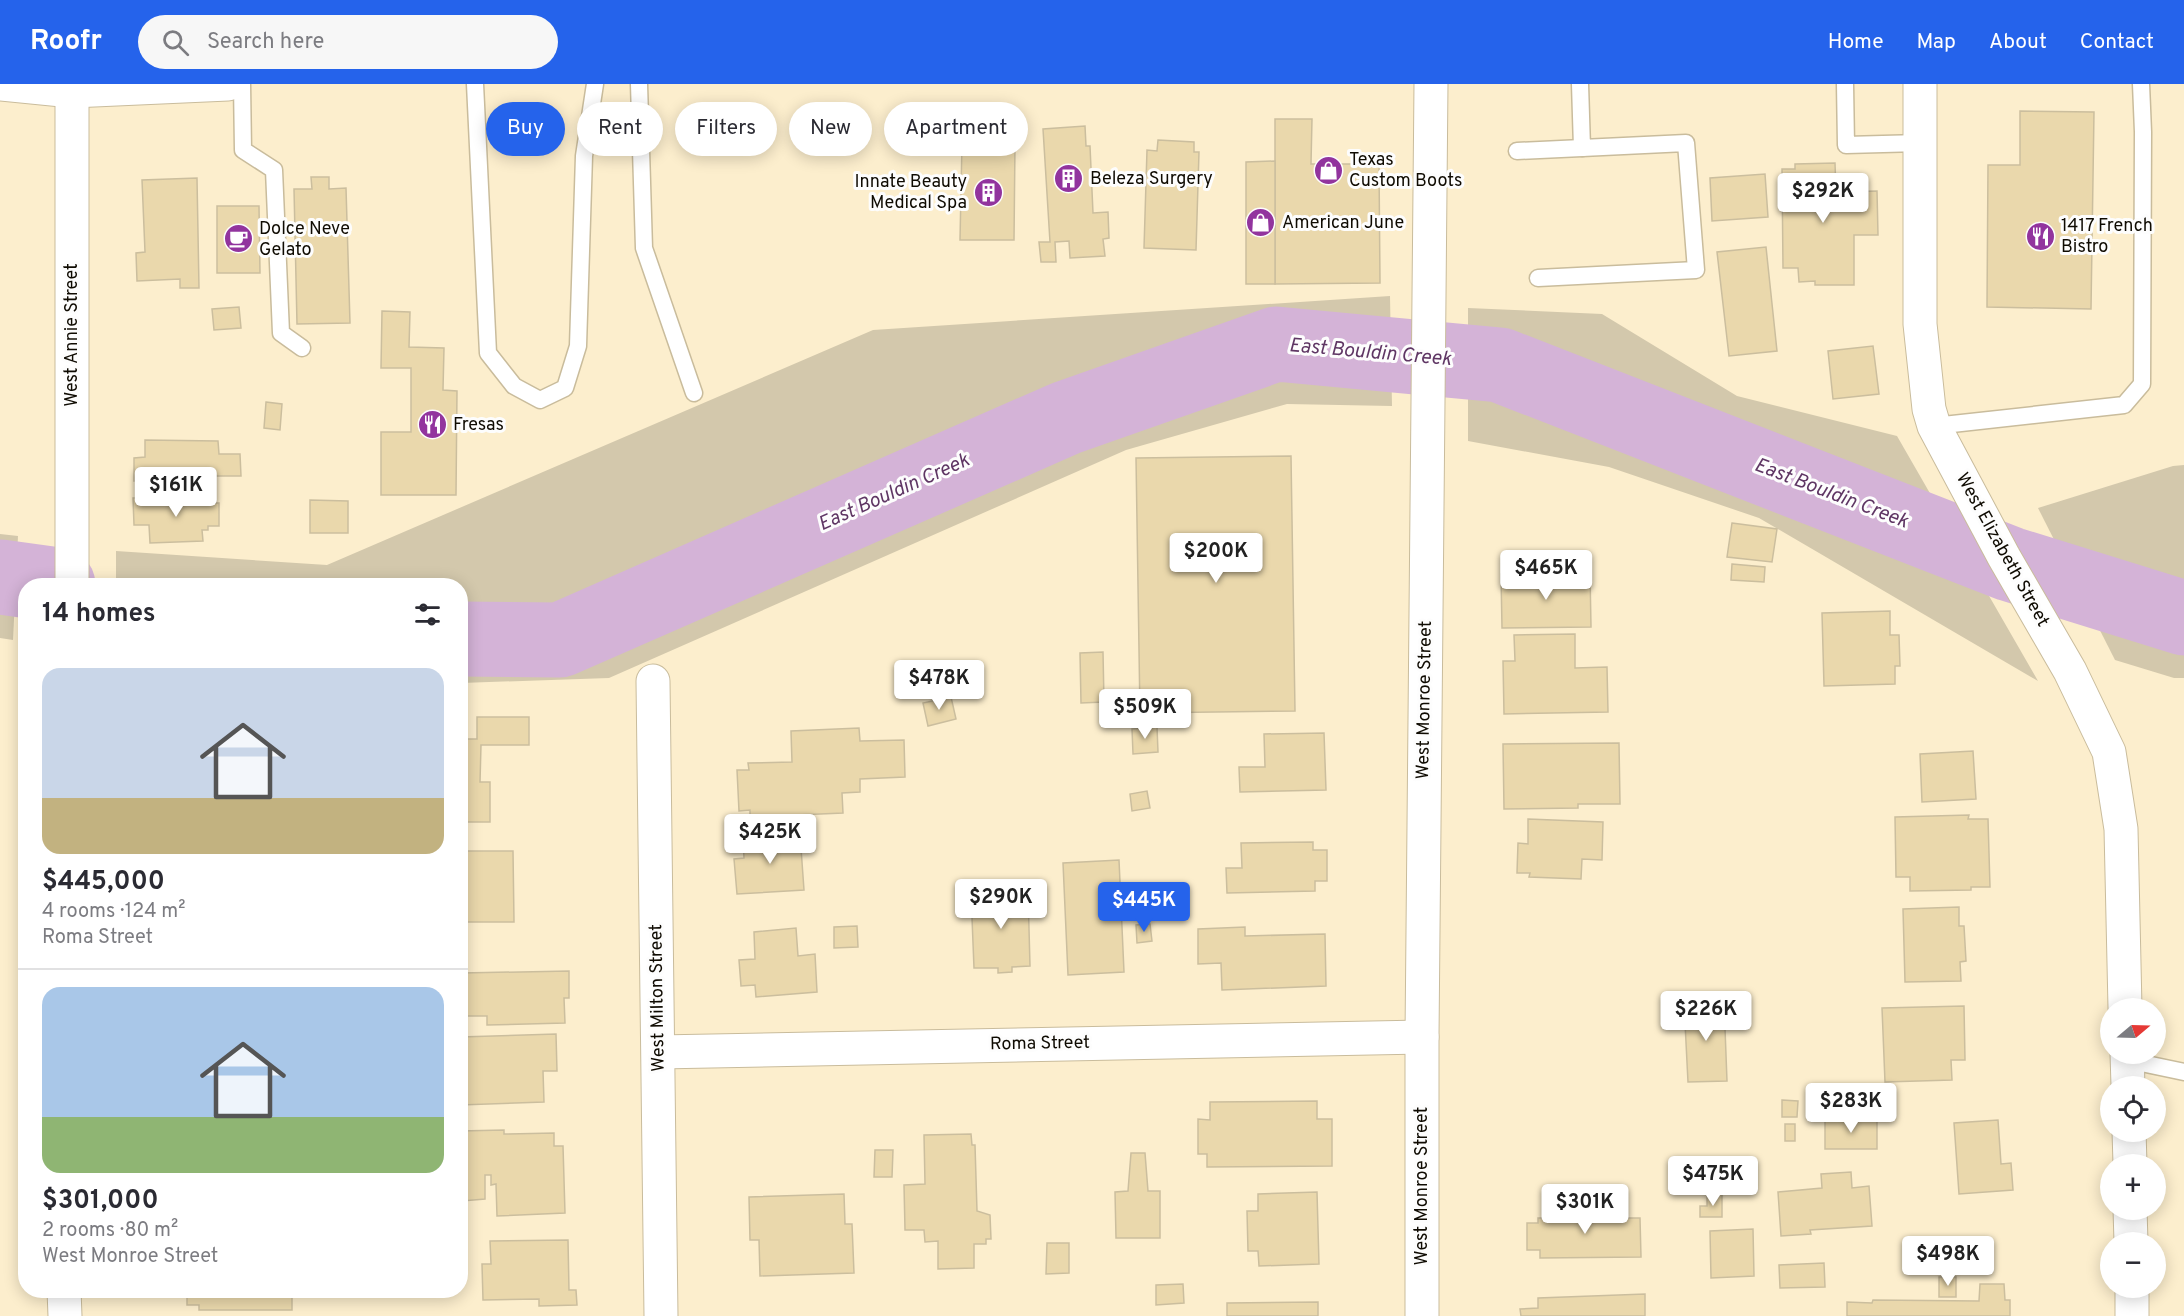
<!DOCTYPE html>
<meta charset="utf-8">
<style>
:root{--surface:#fff;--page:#f7f7f7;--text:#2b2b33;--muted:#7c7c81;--line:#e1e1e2;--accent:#2563eb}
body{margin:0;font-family:Overpass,sans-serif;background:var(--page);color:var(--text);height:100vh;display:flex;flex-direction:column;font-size:22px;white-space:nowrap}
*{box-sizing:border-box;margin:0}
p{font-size:20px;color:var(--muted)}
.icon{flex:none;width:33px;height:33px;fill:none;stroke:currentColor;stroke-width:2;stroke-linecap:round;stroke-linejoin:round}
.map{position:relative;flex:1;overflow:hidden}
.side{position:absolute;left:18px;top:494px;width:450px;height:720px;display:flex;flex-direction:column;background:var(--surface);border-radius:24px;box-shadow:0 3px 15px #0003}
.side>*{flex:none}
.guide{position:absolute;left:486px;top:18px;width:570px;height:54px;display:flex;gap:12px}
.needle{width:39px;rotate:71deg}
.buttons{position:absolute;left:2100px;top:914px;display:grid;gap:12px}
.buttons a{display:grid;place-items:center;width:66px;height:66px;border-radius:50%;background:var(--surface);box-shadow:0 3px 15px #0003;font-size:30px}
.price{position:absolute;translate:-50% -51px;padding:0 14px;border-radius:6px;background:#fff;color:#222;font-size:20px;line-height:39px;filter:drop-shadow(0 2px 3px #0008)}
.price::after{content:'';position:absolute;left:50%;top:36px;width:18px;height:14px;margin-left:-9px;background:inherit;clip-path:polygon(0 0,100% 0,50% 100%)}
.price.on{background:var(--accent);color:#fff}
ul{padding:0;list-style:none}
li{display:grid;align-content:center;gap:12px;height:318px;padding:0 24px}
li+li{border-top:2px solid var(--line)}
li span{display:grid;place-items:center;height:186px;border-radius:18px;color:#555}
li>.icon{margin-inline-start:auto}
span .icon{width:108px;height:108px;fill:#fffc;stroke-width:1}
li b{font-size:26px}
h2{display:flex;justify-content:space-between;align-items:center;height:72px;padding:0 24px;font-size:26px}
.tag{padding:0 21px;border-radius:27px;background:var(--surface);box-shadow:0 3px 15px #0003;font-size:21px;line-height:54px}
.tag.on{background:var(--accent);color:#fff}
header{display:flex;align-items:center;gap:36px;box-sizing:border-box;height:84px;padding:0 30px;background:var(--accent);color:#fff}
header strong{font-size:28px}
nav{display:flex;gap:33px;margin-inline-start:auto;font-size:21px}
.search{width:420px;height:54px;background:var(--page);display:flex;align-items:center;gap:15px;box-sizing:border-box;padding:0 21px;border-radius:33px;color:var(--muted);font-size:22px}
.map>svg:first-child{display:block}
.green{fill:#d3c8ac}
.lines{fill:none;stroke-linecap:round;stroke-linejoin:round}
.river{stroke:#d4b3d7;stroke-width:75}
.building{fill:#ead8ac;stroke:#cbbe9e;stroke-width:1.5}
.lane-casing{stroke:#c9bc9c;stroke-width:19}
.street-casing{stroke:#c9bc9c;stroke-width:35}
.secondary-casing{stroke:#c9bc9c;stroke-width:35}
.lane{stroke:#fff;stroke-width:16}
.street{stroke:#fff;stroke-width:33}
.secondary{stroke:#fff;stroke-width:33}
.labels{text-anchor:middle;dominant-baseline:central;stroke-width:6;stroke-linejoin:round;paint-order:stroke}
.poi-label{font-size:18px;fill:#0f0b02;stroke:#fdfdfd;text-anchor:start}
.street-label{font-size:18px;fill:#0f0b02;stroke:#fdfdfd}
.water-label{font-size:20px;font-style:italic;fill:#5f3664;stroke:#fdfdfd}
</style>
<header>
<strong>Roofr</strong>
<div class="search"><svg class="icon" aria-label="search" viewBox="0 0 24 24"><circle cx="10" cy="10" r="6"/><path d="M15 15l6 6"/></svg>Search here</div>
<nav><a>Home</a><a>Map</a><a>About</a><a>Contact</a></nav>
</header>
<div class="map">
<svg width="2184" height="1232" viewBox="0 0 2184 1232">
<rect width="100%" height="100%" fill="#fceecd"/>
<g class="green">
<path d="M 1390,212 L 1392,322 L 1287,320 L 1126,366 L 609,594 L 461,599 L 460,501 L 116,501 L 116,467 L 327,481 L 873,246 Z"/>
<path d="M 1468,224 L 1602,230 L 1737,312 L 1897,352 L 2038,597 L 1759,434 L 1609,383 L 1468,357 Z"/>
<path d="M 2184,381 L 2184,594 L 2174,594 L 2115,576 L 2038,424 L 2173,382 Z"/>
<path d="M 0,450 L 18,452 L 13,556 L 0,554 Z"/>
</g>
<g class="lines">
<g class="river">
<path d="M 0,493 L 58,501"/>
<path d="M 460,555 L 560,556 L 1066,334 L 1276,260 L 1500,281 L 2010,480 L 2184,534"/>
</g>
</g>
<g class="building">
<path d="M 2020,27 L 2094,28 L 2091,225 L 1987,223 L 1988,81 L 2020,81 Z"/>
<path d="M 1275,35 L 1312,35 L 1311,80 L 1379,80 L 1380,199 L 1275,200 Z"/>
<path d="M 1085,42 L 1086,62 L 1090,62 L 1093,129 L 1108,128 L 1109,154 L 1103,155 L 1105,172 L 1070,174 L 1069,157 L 1055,158 L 1056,178 L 1041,178 L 1039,158 L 1050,158 L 1043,45 Z"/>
<path d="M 1158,56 L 1194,58 L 1194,68 L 1199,68 L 1196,166 L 1144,164 L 1147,66 L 1157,67 Z"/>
<path d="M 962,59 L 1015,60 L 1014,156 L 960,156 Z"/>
<path d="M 1275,77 L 1275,200 L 1246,200 L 1246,78 Z"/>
<path d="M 1835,79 L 1836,108 L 1877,107 L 1878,151 L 1854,151 L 1854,201 L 1815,201 L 1815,197 L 1799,198 L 1798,184 L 1783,184 L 1782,85 L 1795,85 L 1795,80 Z"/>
<path d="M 1765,90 L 1768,133 L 1712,137 L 1710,94 Z"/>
<path d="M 311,93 L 329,93 L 329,105 L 346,104 L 350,239 L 297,240 L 294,105 L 312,105 Z"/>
<path d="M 197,94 L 199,204 L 180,204 L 180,195 L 137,197 L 136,169 L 145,168 L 142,96 Z"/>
<path d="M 217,122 L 259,122 L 260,189 L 217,189 Z"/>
<path d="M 1766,163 L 1777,267 L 1729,272 L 1717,168 Z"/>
<path d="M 239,223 L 241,244 L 214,246 L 212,225 Z"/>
<path d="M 382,227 L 410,228 L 409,263 L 444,264 L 443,306 L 457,307 L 456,411 L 381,411 L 381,348 L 411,348 L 411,284 L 381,284 Z"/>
<path d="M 1873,262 L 1879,310 L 1833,315 L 1828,267 Z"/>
<path d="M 266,318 L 282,320 L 280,346 L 264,344 Z"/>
<path d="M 145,356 L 218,357 L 219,370 L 240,370 L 241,392 L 207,392 L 207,397 L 134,397 L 134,374 L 145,373 Z"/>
<path d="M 1291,372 L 1295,627 L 1140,629 L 1136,374 Z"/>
<path d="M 207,412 L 208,419 L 219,419 L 219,442 L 208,442 L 208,446 L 202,446 L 203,457 L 150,459 L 149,441 L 134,441 L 133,414 Z"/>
<path d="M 310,416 L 348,417 L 348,449 L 310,449 Z"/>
<path d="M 1732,439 L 1777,445 L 1772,478 L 1727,473 Z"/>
<path d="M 1732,480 L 1765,483 L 1764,498 L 1731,496 Z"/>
<path d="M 1590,489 L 1591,543 L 1502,544 L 1501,490 Z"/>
<path d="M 1890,527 L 1890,551 L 1899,551 L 1900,582 L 1895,582 L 1895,600 L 1824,602 L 1822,529 Z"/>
<path d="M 1575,550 L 1575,584 L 1607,583 L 1608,628 L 1504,630 L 1503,577 L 1515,577 L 1514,551 Z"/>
<path d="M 1103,568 L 1104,618 L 1081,619 L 1080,569 Z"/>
<path d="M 951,613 L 956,635 L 928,642 L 923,619 Z"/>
<path d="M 477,633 L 529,633 L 529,661 L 481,661 L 480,698 L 490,698 L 490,738 L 460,738 L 460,668 L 463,668 L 463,655 L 477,655 Z"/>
<path d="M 1157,643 L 1158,668 L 1133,670 L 1132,645 Z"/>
<path d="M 859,644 L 860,657 L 904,656 L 905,693 L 860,695 L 860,708 L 842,709 L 843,729 L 750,733 L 750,726 L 739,727 L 737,686 L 749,686 L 748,679 L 792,678 L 791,647 Z"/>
<path d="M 1324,649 L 1326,706 L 1240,708 L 1239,683 L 1265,683 L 1264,650 Z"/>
<path d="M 1619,659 L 1620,720 L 1578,720 L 1578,724 L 1504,725 L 1503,660 Z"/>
<path d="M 1973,667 L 1976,715 L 1922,718 L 1920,670 Z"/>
<path d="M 1147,707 L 1150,724 L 1132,727 L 1130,710 Z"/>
<path d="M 1969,731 L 1968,735 L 1988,735 L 1990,803 L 1971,803 L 1971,806 L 1910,807 L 1910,793 L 1896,793 L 1895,733 Z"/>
<path d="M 1528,735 L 1603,738 L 1602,776 L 1582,775 L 1581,795 L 1529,793 L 1530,789 L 1517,789 L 1518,759 L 1528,760 Z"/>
<path d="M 800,750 L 804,806 L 737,810 L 734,775 L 744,774 L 743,754 Z"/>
<path d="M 1313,758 L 1313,766 L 1327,766 L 1327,797 L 1315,797 L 1315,807 L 1227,809 L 1226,784 L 1242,784 L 1241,759 Z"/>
<path d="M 460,767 L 513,767 L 514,838 L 460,838 Z"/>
<path d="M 1119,776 L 1124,888 L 1068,891 L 1063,779 Z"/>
<path d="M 990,806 L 1028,807 L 1030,882 L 1012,883 L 1012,888 L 998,889 L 998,884 L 974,884 L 971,809 Z"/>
<path d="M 1959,823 L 1959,842 L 1964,842 L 1966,877 L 1960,878 L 1961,897 L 1905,898 L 1903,825 Z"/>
<path d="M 1150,840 L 1152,857 L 1137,859 L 1136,841 Z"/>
<path d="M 857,842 L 858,863 L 834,864 L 834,843 Z"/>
<path d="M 1245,843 L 1245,852 L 1325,850 L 1326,902 L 1222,906 L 1221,879 L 1198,880 L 1198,845 Z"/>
<path d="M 796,844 L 798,872 L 815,870 L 817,908 L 756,913 L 755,901 L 741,902 L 739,876 L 755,875 L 754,848 Z"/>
<path d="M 569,887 L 569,914 L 564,914 L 565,939 L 487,941 L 487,932 L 463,932 L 462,889 Z"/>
<path d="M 1724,918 L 1727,997 L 1688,998 L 1684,919 Z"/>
<path d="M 1964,922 L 1965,976 L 1951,976 L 1952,996 L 1885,998 L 1882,924 Z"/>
<path d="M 556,950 L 557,987 L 543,987 L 544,1018 L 460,1021 L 460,953 Z"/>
<path d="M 1782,1016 L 1798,1017 L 1797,1033 L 1782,1033 Z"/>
<path d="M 1317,1017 L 1317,1035 L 1332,1035 L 1332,1082 L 1207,1083 L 1207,1070 L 1198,1070 L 1198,1035 L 1210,1036 L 1210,1018 Z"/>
<rect x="1825" y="1035" width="52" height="30"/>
<path d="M 1998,1036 L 2001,1080 L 2011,1079 L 2013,1106 L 1959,1110 L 1954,1039 Z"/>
<rect x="1785" y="1040" width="10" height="17"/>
<path d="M 504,1046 L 504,1050 L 554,1049 L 554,1062 L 563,1062 L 565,1129 L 497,1132 L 496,1100 L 491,1101 L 491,1091 L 485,1091 L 485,1115 L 462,1117 L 460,1047 Z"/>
<path d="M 971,1050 L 972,1061 L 975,1061 L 977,1127 L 990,1131 L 991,1155 L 986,1155 L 986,1160 L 974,1160 L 974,1184 L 938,1185 L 938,1157 L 925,1158 L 924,1146 L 905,1146 L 904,1101 L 925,1100 L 924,1051 Z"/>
<path d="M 875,1066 L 893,1066 L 892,1093 L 874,1093 Z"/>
<path d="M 1131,1069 L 1145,1069 L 1148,1107 L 1160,1107 L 1160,1154 L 1116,1154 L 1115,1108 L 1128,1107 Z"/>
<path d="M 1851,1088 L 1852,1104 L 1869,1102 L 1872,1142 L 1810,1146 L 1811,1150 L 1781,1152 L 1778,1108 L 1822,1104 L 1821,1090 Z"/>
<path d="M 1317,1108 L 1319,1180 L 1259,1182 L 1258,1167 L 1248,1167 L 1247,1127 L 1258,1127 L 1258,1110 Z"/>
<path d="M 844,1110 L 845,1140 L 852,1140 L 854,1189 L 760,1192 L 759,1156 L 750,1156 L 749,1113 Z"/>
<path d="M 1722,1110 L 1722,1133 L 1700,1133 L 1700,1122 L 1707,1122 L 1707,1111 Z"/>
<path d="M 1567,1116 L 1594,1116 L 1594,1134 L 1640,1134 L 1641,1173 L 1540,1174 L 1540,1166 L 1527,1166 L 1527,1139 L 1538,1139 L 1538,1134 L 1567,1134 Z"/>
<path d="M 1753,1145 L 1754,1192 L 1711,1194 L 1710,1147 Z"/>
<path d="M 568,1156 L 569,1206 L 576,1206 L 577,1221 L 539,1222 L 539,1215 L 483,1216 L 482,1180 L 491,1180 L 490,1157 Z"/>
<path d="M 1047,1159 L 1069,1159 L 1069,1189 L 1046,1190 Z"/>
<path d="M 1824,1179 L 1825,1203 L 1780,1204 L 1779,1181 Z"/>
<rect x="1939" y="1193" width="17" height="20"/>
<path d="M 1183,1200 L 1184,1219 L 1156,1221 L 1156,1201 Z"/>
<path d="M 1980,1200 L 2004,1200 L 2005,1216 L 2010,1216 L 2010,1232 L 1847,1232 L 1847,1218 L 1872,1219 L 1873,1216 L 1979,1217 Z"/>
<path d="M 187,1206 L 292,1206 L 292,1226 L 199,1226 L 199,1221 L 187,1221 Z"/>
<path d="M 1645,1210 L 1645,1232 L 1521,1232 L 1520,1225 L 1538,1224 L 1538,1214 Z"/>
<path d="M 1318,1218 L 1318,1232 L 1227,1232 L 1227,1219 Z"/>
</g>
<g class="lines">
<defs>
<g id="lane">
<path d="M 242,0 L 243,66 L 274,86 L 281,249 L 302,264"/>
<path d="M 475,0 L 488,269 L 514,302 L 540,316 L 565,304 L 578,262 L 584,72 L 595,0"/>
<path d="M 639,0 L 644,164 L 694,309"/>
<path d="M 1845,0 L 1846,61 L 1920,59"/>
<path d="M 1517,67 L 1582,64"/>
<path d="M 1538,194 L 1696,186 L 1686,59 L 1582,64 L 1580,0"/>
<path d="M 1934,342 L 2124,321 L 2142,300 L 2143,48 L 2141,0"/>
<path d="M 2127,976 L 2184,988"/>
</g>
<g id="street">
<path d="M 653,597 L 661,1232"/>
<path d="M 659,968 L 1422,953"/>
<path d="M 1422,1232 L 1422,953 L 1431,0"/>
</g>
<g id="secondary">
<path d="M 0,0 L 72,7 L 228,0"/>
<path d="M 72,0 L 72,501"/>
<path d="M 1920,0 L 1920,240 L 1929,325 L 1934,342 L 2004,473 L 2070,587 L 2109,668 L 2121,745 L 2125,924"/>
<path d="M 2127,969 L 2128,1002"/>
<path d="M 2129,1047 L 2130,1080"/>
<path d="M 2130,1125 L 2131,1158"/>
<path d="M 2132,1203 L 2132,1232"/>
<path d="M 64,1206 L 65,1232"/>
</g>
</defs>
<use href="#lane" class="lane-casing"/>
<use href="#street" class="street-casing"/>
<use href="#secondary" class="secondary-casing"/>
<use href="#lane" class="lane"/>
<use href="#street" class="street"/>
<use href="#secondary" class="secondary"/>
</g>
<defs>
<symbol id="shop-disc" viewBox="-11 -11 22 22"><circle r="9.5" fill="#92349e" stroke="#fdfdfd"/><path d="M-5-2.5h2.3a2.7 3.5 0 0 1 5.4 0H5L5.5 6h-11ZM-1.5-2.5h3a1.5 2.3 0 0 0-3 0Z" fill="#fff"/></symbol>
<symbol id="building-disc" viewBox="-11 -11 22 22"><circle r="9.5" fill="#92349e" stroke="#fdfdfd"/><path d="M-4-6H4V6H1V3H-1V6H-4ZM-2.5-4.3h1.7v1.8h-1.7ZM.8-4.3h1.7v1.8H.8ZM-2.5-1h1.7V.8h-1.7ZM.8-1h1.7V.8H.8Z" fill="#fff"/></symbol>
<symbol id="restaurant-disc" viewBox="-11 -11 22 22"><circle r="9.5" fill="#92349e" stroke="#fdfdfd"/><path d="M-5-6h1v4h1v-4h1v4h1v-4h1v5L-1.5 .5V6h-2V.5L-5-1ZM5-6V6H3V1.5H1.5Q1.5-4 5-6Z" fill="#fff"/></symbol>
<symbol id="cafe-disc" viewBox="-11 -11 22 22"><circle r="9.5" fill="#92349e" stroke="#fdfdfd"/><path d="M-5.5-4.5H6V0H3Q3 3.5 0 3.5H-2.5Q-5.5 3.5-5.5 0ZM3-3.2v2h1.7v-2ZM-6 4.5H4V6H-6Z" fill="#fff"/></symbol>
</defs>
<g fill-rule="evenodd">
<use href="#shop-disc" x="1312" y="70" width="33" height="33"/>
<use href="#building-disc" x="1052" y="78" width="33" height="33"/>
<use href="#building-disc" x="972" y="92" width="33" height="33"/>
<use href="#shop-disc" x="1244" y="122" width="33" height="33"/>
<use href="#restaurant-disc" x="2024" y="136" width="33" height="33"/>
<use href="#cafe-disc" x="222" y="138" width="33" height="33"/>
<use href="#restaurant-disc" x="416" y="324" width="33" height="33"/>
</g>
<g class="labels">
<g class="poi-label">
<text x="1349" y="76">Texas<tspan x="1349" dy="21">Custom Boots</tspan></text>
<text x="1090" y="95">Beleza Surgery</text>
<text x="967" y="98" text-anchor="end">Innate Beauty<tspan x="967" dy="21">Medical Spa</tspan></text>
<text x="1282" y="139">American June</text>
<text x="2061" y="142">1417 French<tspan x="2061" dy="21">Bistro</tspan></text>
<text x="259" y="145">Dolce Neve<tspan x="259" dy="21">Gelato</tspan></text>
<text x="453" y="341">Fresas</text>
</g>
<g class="street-label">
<text transform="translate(72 251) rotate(-90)">West Annie Street</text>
<text transform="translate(2002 466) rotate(61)">West Elizabeth Street</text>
<text transform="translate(1425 616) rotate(-89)">West Monroe Street</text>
<text transform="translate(658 914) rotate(-91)">West Milton Street</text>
<text transform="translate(1040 960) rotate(-1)">Roma Street</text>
<text transform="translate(1422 1102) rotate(-90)">West Monroe Street</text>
</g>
<g class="water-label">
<text transform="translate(1370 269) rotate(5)">East Bouldin Creek</text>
<text transform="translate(894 409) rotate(-24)">East Bouldin Creek</text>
<text transform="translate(1831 410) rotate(21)">East Bouldin Creek</text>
</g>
</g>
</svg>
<div class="buttons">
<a><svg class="needle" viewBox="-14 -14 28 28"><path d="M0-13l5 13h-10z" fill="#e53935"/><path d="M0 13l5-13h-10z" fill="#7c7c81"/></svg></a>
<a><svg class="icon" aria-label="locate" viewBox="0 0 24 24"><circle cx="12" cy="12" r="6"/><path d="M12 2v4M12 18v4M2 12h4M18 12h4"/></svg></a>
<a>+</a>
<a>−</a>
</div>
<b class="price" style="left:1823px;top:140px">$292K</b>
<b class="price" style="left:176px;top:434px">$161K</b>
<b class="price" style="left:1216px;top:500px">$200K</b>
<b class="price" style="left:1546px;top:517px">$465K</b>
<b class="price" style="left:939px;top:627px">$478K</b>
<b class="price" style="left:1145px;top:656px">$509K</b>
<b class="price" style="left:770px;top:781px">$425K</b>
<b class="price" style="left:1001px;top:846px">$290K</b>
<b class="price on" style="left:1144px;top:849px">$445K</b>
<b class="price" style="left:1706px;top:958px">$226K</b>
<b class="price" style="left:1851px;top:1050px">$283K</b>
<b class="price" style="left:1713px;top:1123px">$475K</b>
<b class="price" style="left:1585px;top:1151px">$301K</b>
<b class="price" style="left:1948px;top:1203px">$498K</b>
<div class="guide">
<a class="tag on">Buy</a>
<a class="tag">Rent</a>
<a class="tag">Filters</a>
<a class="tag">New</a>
<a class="tag">Apartment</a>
</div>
<section class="side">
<h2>14 homes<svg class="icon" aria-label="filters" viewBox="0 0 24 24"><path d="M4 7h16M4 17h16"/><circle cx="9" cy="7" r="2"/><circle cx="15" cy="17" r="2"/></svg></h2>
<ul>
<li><span style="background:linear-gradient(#c9d6e8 70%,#c2b280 0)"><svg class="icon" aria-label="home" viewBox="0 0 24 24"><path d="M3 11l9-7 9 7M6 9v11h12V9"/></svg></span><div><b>$445,000</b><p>4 rooms · 124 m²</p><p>Roma Street</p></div></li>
<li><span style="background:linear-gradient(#a9c7e8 70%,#8fb573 0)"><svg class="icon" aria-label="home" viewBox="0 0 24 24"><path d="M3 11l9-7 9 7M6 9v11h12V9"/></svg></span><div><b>$301,000</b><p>2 rooms · 80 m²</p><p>West Monroe Street</p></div></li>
</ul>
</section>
</div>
